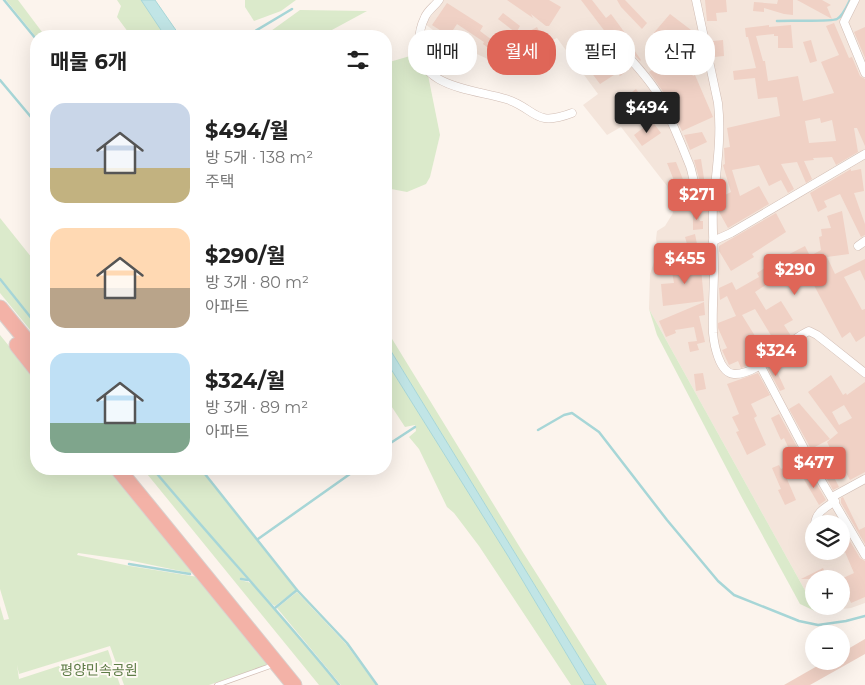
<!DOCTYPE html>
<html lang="ko">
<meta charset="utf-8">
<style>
:root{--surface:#fff;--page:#f6f6f6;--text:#222;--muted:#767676;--accent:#df6658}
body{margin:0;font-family:Montserrat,"Noto Sans KR",sans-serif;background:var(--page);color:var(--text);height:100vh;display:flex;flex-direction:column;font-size:19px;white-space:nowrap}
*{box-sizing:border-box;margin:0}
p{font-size:16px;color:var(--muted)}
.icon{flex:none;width:28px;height:28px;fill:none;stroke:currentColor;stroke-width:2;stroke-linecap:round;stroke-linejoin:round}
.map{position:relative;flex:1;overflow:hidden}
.side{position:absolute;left:30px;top:30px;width:362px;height:445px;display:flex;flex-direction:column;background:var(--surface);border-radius:20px;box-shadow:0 5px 20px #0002}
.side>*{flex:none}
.banner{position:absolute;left:408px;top:30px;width:382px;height:45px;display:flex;gap:10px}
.tools{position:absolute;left:805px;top:515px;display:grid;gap:10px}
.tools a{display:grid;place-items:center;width:45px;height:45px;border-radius:50%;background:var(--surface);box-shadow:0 5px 20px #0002;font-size:25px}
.price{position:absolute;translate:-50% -42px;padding:0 11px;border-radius:5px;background:var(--accent);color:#fff;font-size:16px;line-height:32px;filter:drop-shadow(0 1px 2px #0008)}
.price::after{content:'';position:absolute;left:50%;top:30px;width:15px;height:11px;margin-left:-8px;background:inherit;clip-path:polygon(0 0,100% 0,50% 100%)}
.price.on{background:#222;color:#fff}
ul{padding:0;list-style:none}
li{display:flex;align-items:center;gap:15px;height:125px;padding:0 20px}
li span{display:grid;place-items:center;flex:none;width:140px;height:100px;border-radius:15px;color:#555}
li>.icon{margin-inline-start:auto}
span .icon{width:60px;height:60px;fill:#fffc;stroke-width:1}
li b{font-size:21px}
h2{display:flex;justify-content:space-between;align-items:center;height:60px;padding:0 20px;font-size:21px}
.chip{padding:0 18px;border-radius:20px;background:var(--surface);box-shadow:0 5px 20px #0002;font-size:18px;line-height:45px}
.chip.on{background:var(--accent);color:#fff}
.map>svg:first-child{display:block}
.residential{fill:#f4e5db;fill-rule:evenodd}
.green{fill:#dbeacb}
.water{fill:#c1e5e6;stroke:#a7d6d7}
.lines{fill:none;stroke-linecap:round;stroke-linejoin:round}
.stream{stroke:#a7d6d7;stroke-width:2.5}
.building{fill:#f0d1c5;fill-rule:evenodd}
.lane-casing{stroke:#d1bdb4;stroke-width:5.5}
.street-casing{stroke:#d1bdb4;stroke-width:9}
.highway-casing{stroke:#d9d1ce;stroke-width:17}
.lane{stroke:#fff;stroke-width:4}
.street{stroke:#fff;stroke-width:8}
.highway{stroke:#f3b2a7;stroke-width:15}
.labels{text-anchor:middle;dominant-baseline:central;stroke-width:4;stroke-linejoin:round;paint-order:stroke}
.park-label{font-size:14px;fill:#5e7c47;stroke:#fef9f3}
</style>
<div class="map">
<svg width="865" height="685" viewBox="0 0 865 685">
<rect width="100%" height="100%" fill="#fcf4ed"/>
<path class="residential" d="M 443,0 L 865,0 L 865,603 L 851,608 L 817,612 L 649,309 L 650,274 L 658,250 L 656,239 L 657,231 L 665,226 L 673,213 L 667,186 L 621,127 L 607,135 L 583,105 L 598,94 L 557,38 L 501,65 L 446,40 L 425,24 ZM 814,524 L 841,524 L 841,551 L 814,551 ZM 814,579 L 841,579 L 841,606 L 814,606 Z"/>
<g class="green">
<path d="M 6,0 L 18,0 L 45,36 L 36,37 Z"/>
<path d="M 117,0 L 141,0 L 165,36 L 131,36 L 117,17 L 121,6 Z"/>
<path d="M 245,0 L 296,0 L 281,11 L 254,21 L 245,7 Z"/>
<path d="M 300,10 L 367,11 L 330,31 L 329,36 L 264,36 Z"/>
<path d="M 417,54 L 428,75 L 440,135 L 430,177 L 426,184 L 407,192 L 386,188 L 386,63 Z"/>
<path d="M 0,218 L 36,263 L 36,323 L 0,278 Z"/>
<path d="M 0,281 L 36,325 L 36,337 L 0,293 Z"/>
<path d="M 649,309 L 817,612 L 800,604 L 741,496 L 657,335 Z"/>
<path d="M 386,329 L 524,554 L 607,685 L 596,685 L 386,343 Z"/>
<path d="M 0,335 L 36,379 L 36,469 L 109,469 L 193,572 L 190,573 L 128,560 L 78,553 L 77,555 L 130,566 L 198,577 L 267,663 L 265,666 L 209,685 L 124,685 L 110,646 L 19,674 L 17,665 L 19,679 L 108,650 L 120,685 L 0,685 L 0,606 L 4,620 L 9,619 L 0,589 Z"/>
<path d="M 386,361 L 508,556 L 585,685 L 571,685 L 479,546 L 454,513 L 447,507 L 419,449 L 409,437 L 416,431 L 415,425 L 405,427 L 386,398 Z"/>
<path d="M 143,469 L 152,469 L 247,579 L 240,578 L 240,580 C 243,581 245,581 248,582 C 259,586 264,602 275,608 L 338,685 L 319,685 Z"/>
<path d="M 154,469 L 200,469 L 296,590 L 275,606 L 272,604 L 205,530 Z"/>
<path d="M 297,592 L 346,644 L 376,685 L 341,685 L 277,608 Z"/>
</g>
<g class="water">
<path d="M 141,0 L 155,0 L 180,36 L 165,36 Z"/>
<path d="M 386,343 L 596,685 L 585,685 L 508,556 L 386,361 Z"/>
</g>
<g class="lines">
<g class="stream">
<path d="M 4,0 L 36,39"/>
<path d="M 777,21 C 786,20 832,22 837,19 C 843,16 847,6 850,0"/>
<path d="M 247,36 L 292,9"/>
<path d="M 0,80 L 36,123"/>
<path d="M 0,279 L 36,324"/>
<path d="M 538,430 L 564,415 L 572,413 L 599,432 L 667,520 L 718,581 L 734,595 L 799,621 L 818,625 L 846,621 L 865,616"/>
<path d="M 386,446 L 415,427"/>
<path d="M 153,469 C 214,542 279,611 339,685"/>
<path d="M 201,469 L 297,590 L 347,643 L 377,685"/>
<path d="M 258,539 L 357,469"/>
<path d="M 129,564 L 190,574"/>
<path d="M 241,579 L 248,580"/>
<path d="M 275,608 L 297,590"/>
</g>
</g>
<g class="building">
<path d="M 507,0 L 549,0 L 561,7 L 549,26 L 546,26 L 531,14 L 533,18 Z"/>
<path d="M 581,0 L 592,0 L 606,18 L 611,14 L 625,33 L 623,34 L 641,60 L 640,61 L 623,43 L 620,43 L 616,46 Z"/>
<path d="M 617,0 L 625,0 L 647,23 L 642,29 L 621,7 Z"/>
<path d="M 705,0 L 726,0 L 727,12 L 716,13 L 717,21 L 707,21 Z"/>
<path d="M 778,0 L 793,0 L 793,15 L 784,14 L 764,8 L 764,12 L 753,11 L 754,2 L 777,4 Z"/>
<path d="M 797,0 L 822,0 L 831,5 L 827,7 L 832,19 Z"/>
<path d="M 447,3 L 483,26 L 480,31 L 504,49 L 499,56 L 483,44 L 484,42 L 457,24 L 449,36 L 432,25 Z"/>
<path d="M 503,13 L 520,26 L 516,33 L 498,19 Z"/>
<path d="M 670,14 L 695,33 L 690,40 L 675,30 L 662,44 L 652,35 Z"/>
<path d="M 834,23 L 849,58 L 852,57 L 860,76 L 865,79 L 865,146 L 857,128 L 854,128 L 858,152 L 836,165 L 832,157 L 813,158 L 814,160 L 804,161 L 812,179 L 806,183 L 797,162 L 781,164 L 794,189 L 788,193 L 781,180 L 769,186 L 759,165 L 732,170 L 740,196 L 759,186 L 769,204 L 728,228 L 718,210 L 719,198 L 731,192 L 723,165 L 725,164 L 724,148 L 730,147 L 727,128 L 780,116 L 777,97 L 758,99 L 755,78 L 734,80 L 733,71 L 756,68 L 748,37 L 746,37 L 745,28 L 769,25 L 769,27 L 791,25 L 793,48 L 778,48 L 778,36 L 774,36 L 774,34 L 756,36 L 763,61 L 765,61 L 768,81 L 798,76 L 803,101 L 834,93 L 821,62 L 839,55 L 826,26 ZM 820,118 L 821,123 L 832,120 L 836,141 L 809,143 L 805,121 Z"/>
<path d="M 537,27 L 542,37 L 524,47 L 519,37 Z"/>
<path d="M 865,27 L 865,58 L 854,32 Z"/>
<path d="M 723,40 L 724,56 L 714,57 L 713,41 Z"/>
<path d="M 811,40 L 817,61 L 810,63 L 803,42 Z"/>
<path d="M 616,51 L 631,68 L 620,76 L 617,73 L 600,84 L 591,72 L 609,60 L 607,57 Z"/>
<path d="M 683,55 L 693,76 L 695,75 L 713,117 L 682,131 L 664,93 L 649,72 L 668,60 L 669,62 Z"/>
<path d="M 636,89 L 655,117 L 650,121 L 641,108 L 629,117 L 618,103 Z"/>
<path d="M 652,121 L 661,133 L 642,146 L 634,135 Z"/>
<path d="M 702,132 L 707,142 L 690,150 L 684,135 Z"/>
<path d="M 701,159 L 705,185 L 701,186 L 694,160 Z"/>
<path d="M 676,162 L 692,202 L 681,206 L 675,188 L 677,188 L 667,163 Z"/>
<path d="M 851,169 L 851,171 L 861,169 L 864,191 L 854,193 L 865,224 L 865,235 L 861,237 L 840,194 L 824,201 L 827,207 L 818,212 L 810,193 Z"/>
<path d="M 693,204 L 700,221 L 703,221 L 703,229 L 693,230 Z"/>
<path d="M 842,211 L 849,254 L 827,257 L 835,274 L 865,259 L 865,281 L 860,270 L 844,277 L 862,310 L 865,309 L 865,336 L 856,342 L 850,332 L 842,338 L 808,274 L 788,286 L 781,275 L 755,292 L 766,310 L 781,301 L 793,320 L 784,325 L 791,336 L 767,353 L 761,345 L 772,337 L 755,309 L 742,315 L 760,344 L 747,352 L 749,356 L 746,358 L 749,365 L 741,368 L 738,361 L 729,365 L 722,350 L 727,348 L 718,328 L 718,323 L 736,316 L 727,296 L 720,300 L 719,288 L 732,282 L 736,290 L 759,277 L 757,273 L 774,262 L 805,246 L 810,256 L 821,250 L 819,237 L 822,236 L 821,229 L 831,228 L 827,216 Z"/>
<path d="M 776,213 L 786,232 L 752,254 L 754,257 L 731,271 L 719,251 L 719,246 Z"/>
<path d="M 695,234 L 698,249 L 689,251 L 685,237 Z"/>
<path d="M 695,252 L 701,268 L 704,301 L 663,306 L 661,284 L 674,283 L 672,272 L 692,268 L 687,255 Z"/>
<path d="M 704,302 L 705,315 L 699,316 L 705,342 L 697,344 L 699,350 L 690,352 L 688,342 L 697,341 L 694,327 L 675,330 L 676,333 L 666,337 L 659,321 Z"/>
<path d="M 773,363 L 785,389 L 780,391 L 767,367 Z"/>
<path d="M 703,373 L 706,389 L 696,391 L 694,374 Z"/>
<path d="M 758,373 L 770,395 L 751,404 L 757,416 L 754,418 L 766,445 L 747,455 L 736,432 L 739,431 L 732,417 L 739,414 L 727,384 Z"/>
<path d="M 831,375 L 843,395 L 846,393 L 847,395 L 865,382 L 865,472 L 850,480 L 844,469 L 833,475 L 839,487 L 833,490 L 821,468 L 836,460 L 827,442 L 838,433 L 808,392 ZM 844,405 L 852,418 L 839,425 L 832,412 Z"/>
<path d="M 799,403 L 830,439 L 811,449 L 789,409 Z"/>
<path d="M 779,414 L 801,454 L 793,458 L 784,438 L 781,440 L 771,418 Z"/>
<path d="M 801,460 L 805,470 L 787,479 L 796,500 L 785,505 L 778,490 L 781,489 L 772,468 L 779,465 L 781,469 Z"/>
<path d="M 810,473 L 826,500 L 819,505 L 802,476 Z"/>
<path d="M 843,497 L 859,530 L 865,527 L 865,544 L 841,503 L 841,498 Z"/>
<path d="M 841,526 L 860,558 L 865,561 L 865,597 L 851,603 L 841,579 L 854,573 L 845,552 L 841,554 Z"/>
<path d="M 823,568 L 828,579 L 801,579 Z"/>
<path d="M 865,639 L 865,654 L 810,685 L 784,685 L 826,661 L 841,661 L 841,653 Z"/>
</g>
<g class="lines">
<defs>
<path id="lane" d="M 217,685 L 273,665"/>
<g id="street">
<path d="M 439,0 C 435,6 428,10 425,17 C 421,25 419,34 419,43 C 416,88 474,89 506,99 C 536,108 533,128 572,113"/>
<path d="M 696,0 L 718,103 C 722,138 716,172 713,206 C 712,227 714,247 714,268 C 714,289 712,311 713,333 C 714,344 719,373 734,374 C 759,375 786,341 809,331 L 817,335 L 865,373"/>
<path d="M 855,0 L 844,22 L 865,73"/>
<path d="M 621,48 C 634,64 649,78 659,96 C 671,119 681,143 690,166 C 693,174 693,185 699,192 C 703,197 708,200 714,203"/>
<path d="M 713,241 L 731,233 L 865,154"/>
<path d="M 858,246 L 865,241"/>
<path d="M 760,365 L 818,475 L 865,555"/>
<path d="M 832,497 L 865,479"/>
<path d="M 815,524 C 816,512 825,508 835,501"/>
</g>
<g id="highway">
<path d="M 0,308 L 36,352"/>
<path d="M 17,345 L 36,369"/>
<path d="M 118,469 L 294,685"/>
</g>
</defs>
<use href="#lane" class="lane-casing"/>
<use href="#street" class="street-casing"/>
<use href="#highway" class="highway-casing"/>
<use href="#lane" class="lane"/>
<use href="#street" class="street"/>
<use href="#highway" class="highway"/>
</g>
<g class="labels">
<g class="park-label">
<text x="99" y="670">평양민속공원</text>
</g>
</g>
</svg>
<div class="tools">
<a><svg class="icon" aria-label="layers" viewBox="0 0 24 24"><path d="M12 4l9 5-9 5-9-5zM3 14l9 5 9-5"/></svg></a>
<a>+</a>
<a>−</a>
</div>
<b class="price on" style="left:647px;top:134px">$494</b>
<b class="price" style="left:697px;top:221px">$271</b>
<b class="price" style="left:685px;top:285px">$455</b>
<b class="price" style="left:795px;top:296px">$290</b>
<b class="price" style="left:776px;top:377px">$324</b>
<b class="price" style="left:814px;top:489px">$477</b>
<div class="banner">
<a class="chip">매매</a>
<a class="chip on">월세</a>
<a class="chip">필터</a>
<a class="chip">신규</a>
</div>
<section class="side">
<h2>매물 6개<svg class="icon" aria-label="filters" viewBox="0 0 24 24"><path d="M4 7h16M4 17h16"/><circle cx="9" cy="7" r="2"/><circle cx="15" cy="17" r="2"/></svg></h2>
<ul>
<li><span style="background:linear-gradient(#c9d6e8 65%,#c2b280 0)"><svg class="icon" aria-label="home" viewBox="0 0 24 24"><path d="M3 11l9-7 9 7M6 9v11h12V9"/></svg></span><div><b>$494/월</b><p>방 5개 · 138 m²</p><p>주택</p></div></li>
<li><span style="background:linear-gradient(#ffd9b3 60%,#b9a48a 0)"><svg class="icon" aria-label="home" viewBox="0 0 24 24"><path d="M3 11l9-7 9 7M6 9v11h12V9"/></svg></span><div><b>$290/월</b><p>방 3개 · 80 m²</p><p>아파트</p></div></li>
<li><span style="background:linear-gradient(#bfe0f5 70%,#7fa58c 0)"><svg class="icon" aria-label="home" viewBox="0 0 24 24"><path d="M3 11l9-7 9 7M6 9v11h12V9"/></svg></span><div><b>$324/월</b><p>방 3개 · 89 m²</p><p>아파트</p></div></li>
</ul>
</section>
</div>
